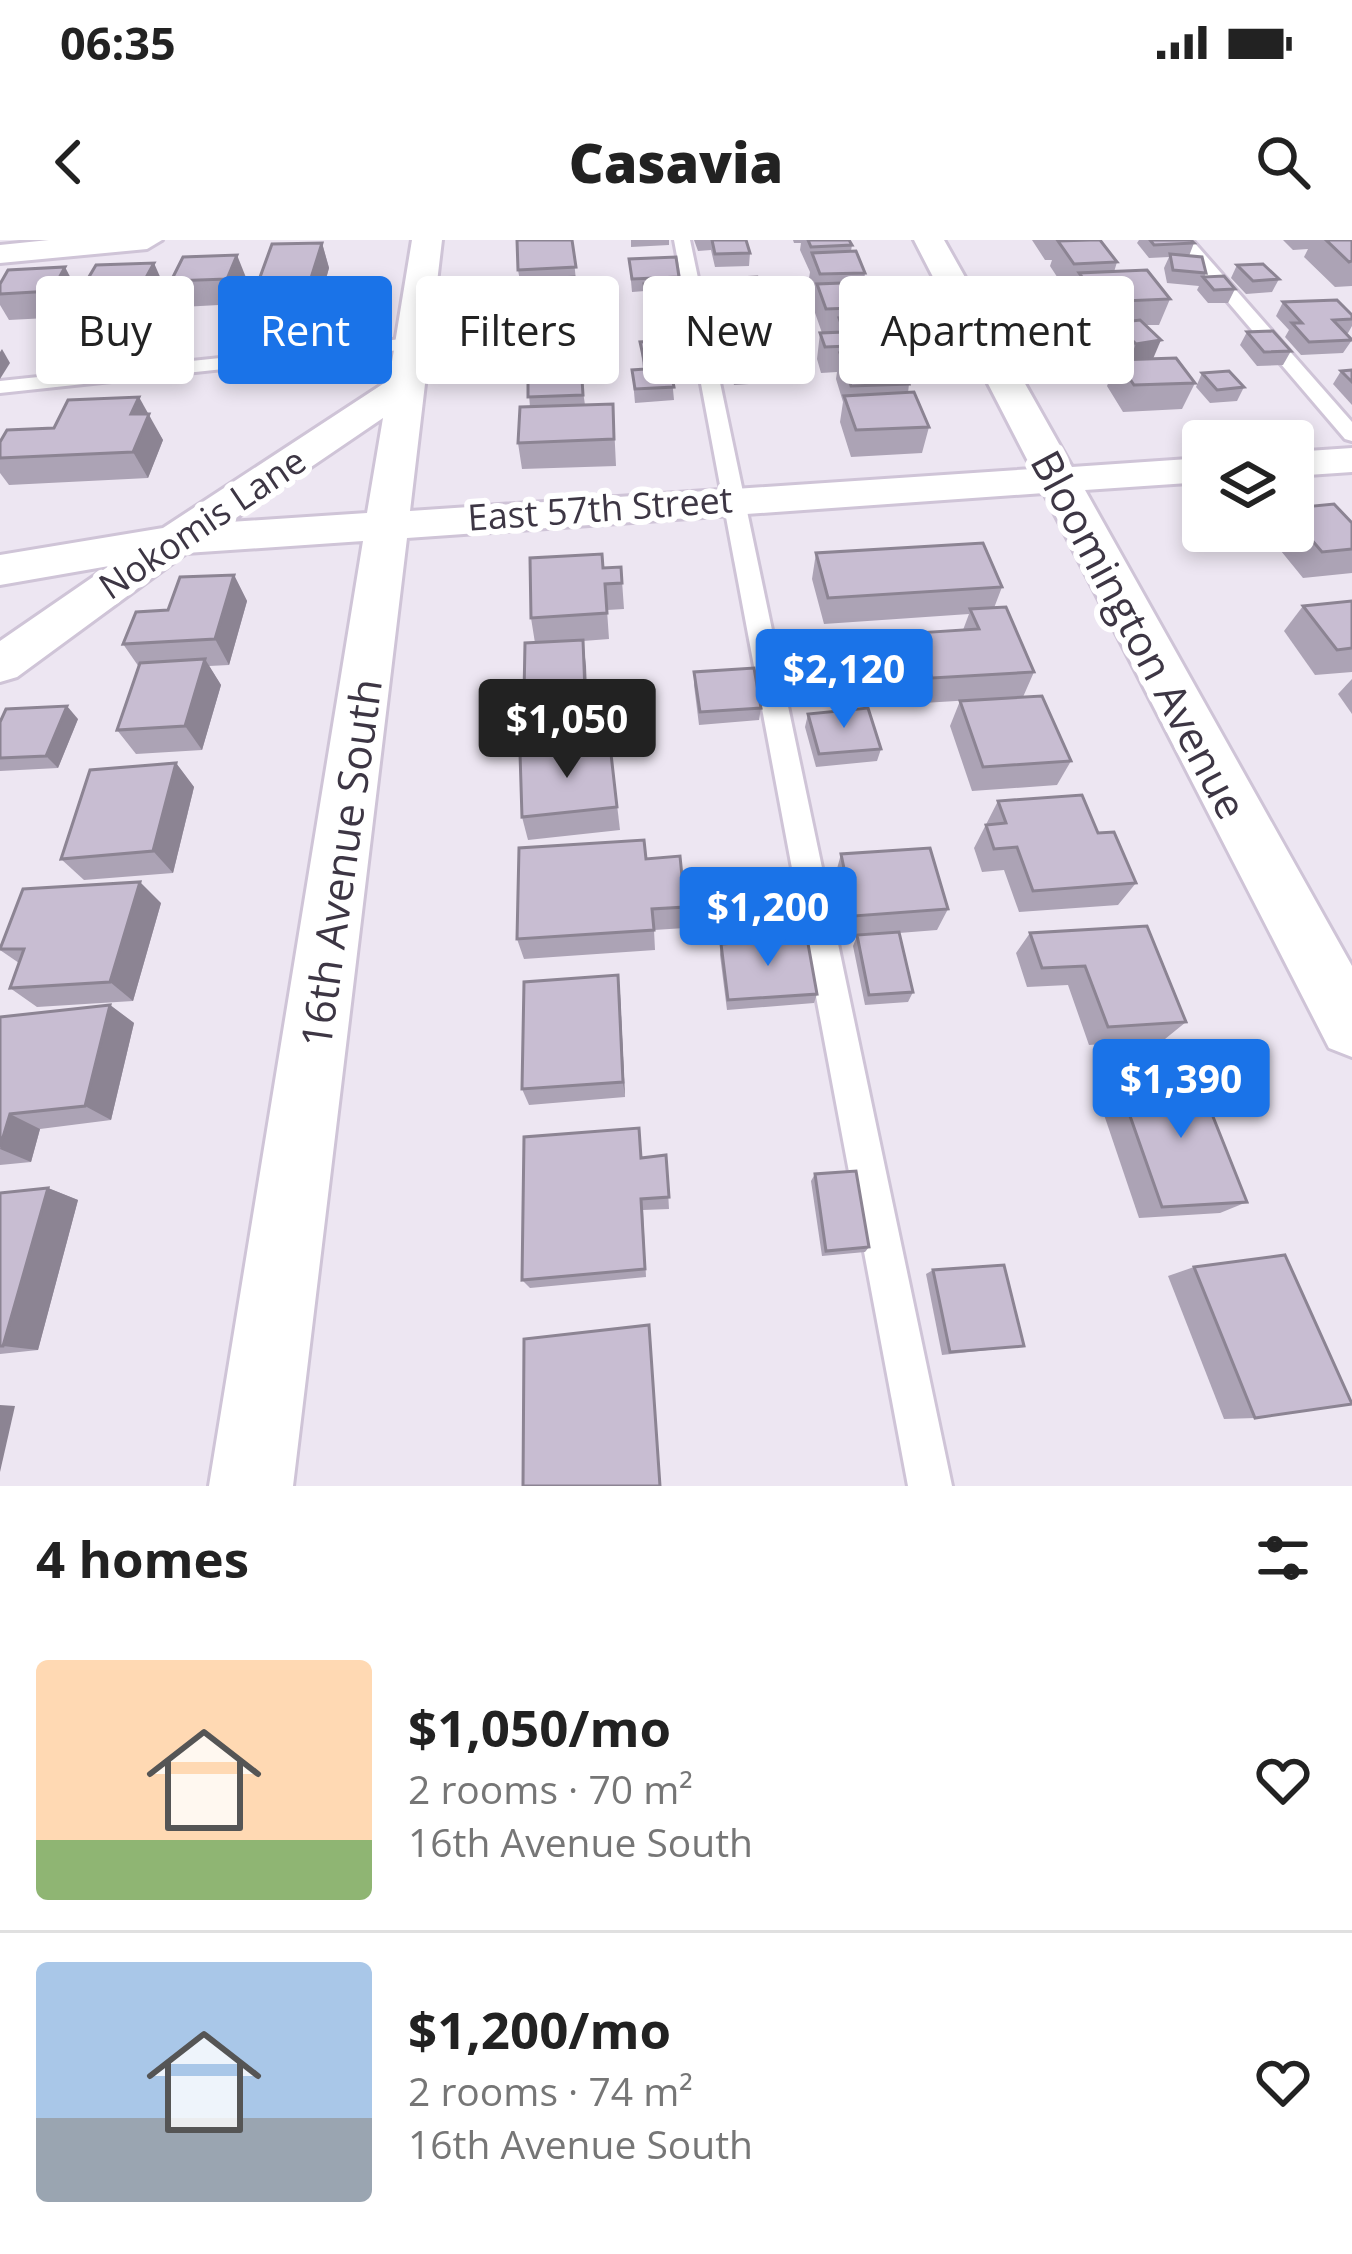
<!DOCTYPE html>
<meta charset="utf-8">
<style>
:root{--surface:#fff;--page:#f6f6f6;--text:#222;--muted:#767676;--line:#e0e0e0;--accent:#1a73e8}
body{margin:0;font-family:"Open Sans",sans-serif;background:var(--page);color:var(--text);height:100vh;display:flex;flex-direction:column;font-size:45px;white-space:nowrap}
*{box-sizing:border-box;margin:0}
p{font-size:39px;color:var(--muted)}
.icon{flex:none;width:66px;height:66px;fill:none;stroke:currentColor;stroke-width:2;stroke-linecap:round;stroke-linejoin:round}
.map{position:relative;height:1246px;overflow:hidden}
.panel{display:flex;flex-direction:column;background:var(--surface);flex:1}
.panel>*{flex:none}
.hud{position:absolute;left:36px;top:36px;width:1281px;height:108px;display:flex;gap:24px}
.controls{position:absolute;left:1182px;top:180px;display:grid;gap:24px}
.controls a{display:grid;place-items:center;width:132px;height:132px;border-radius:12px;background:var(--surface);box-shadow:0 6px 18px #0003;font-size:60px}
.price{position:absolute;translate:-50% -102px;padding:0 27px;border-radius:12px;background:var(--accent);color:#fff;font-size:39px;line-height:78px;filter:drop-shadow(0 3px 6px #0008)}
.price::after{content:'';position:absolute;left:50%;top:72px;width:36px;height:27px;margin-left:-18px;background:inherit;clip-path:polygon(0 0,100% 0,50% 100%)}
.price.active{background:#222;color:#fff}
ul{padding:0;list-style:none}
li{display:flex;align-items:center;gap:36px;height:300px;padding:0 36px}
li+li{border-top:3px solid var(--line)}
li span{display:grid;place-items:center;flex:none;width:336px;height:240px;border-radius:12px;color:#555}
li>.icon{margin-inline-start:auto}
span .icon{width:144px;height:144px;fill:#fffc;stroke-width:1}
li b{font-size:51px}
h2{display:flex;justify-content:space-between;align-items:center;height:144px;padding:0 36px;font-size:51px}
.chip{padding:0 42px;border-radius:12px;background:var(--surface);box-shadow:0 6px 18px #0003;font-size:42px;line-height:108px}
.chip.active{background:var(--accent);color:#fff}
.status{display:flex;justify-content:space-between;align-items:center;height:84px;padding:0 60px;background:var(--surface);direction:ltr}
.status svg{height:33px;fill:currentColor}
header{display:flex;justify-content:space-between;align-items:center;height:156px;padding:0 36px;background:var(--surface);font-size:54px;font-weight:800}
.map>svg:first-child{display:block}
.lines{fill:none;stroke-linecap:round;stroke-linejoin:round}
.service-casing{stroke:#cfc4d7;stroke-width:6}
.minor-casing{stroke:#cfc4d7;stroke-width:6}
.service{fill:#fff;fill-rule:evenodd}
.minor{fill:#fff;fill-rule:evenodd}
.wall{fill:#aca3b5}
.shaded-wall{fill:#8c8493}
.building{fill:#c8bdd2;stroke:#8c8493;stroke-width:3}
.labels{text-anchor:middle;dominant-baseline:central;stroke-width:12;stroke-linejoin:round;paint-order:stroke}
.far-street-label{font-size:36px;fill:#3d3644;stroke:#fff}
.street-label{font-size:42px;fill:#3d3644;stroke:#fff}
</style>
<div class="status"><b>06:35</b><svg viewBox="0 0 49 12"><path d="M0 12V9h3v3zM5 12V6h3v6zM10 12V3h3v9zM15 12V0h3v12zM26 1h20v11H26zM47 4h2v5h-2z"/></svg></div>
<header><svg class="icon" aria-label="back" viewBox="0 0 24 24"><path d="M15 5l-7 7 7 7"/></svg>Casavia<svg class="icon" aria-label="search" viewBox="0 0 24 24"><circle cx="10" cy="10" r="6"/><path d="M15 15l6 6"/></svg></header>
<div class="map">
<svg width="1352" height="1246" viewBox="0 0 1352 1246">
<rect width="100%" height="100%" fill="#ede6f2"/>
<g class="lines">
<defs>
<g id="service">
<path d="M 674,0 L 690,0 L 952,1246 L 908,1246 Z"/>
<path d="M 1175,0 L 1192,0 L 1352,182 L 1352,201 L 1345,199 Z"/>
<path d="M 411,98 L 420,104 L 418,108 L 0,153 L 0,141 Z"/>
</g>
<g id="minor">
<path d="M 49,0 L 162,0 L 147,9 L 0,23 L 0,5 Z"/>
<path d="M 412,0 L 442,0 L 410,271 L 1032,229 L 914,0 L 944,0 L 1072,227 L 1203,218 L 1203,242 L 1085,250 L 1352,726 L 1352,817 L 1329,808 L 1044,253 L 407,298 L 293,1246 L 209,1246 L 363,301 L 186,313 L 17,437 L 0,442 L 0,401 L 109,326 L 0,345 L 0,315 L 163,288 L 389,140 ZM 383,178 L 367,273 L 230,282 Z"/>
<path d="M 1352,208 L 1352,232 L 1293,236 L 1293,212 Z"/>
</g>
</defs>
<use href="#service" class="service-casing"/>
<use href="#minor" class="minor-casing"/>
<use href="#service" class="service"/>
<use href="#minor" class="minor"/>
</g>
<g class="wall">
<path d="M 572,0 L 582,102 L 578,102 L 579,123 L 585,165 L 613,164 L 616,226 L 522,229 L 518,203 L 530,167 L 528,143 L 522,143 L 519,117 L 520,90 L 516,41 L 520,41 L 518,30 Z"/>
<path d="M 631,0 L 669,0 L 669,5 L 631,7 Z"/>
<path d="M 694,0 L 746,0 L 750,13 L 749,26 L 715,27 L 711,10 L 698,11 Z"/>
<path d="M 793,0 L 849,0 L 852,5 L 851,11 L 865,33 L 864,42 L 880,67 L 879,76 L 897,104 L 896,111 L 909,144 L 908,153 L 929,187 L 922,213 L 851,217 L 840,182 L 843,162 L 836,139 L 837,132 L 821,133 L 817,119 L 820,93 L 822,93 L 814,70 L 815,57 L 809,38 L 810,32 L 800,10 L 801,3 L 794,3 Z"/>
<path d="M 1032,0 L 1100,0 L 1117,22 L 1114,32 L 1170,59 L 1159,85 L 1145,85 L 1153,119 L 1195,143 L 1182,169 L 1123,172 L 1107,146 L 1117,122 L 1105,109 L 1114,87 L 1090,88 L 1070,58 L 1074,49 L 1065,49 L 1050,26 L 1052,20 L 1045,20 Z"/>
<path d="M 1139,0 L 1191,0 L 1194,3 L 1189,16 L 1206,33 L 1204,37 L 1235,49 L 1228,63 L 1208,63 L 1197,50 L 1199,46 L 1167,43 L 1164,28 L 1169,17 L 1149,18 L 1137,3 Z"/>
<path d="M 1283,0 L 1352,0 L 1352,46 L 1335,47 L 1304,17 L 1308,9 L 1293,10 Z"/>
<path d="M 322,3 L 329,28 L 319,63 L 268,65 L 259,40 Z"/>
<path d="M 183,17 L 247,40 L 237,64 L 182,67 L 171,41 Z"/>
<path d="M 629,19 L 679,37 L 679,50 L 676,50 L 677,70 L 647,72 L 645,51 L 632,52 Z"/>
<path d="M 96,25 L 165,48 L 154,70 L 96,72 L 83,47 Z"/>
<path d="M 1237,25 L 1279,39 L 1272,52 L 1246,54 L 1231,38 Z"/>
<path d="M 717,39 L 763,55 L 763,60 L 791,75 L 789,89 L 729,96 L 717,53 Z"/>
<path d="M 0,44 L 78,52 L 66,77 L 9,80 L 0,65 Z"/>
<path d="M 1283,62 L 1352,75 L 1352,86 L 1348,93 L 1345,93 L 1352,100 L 1343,113 L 1301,115 L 1285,97 L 1289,90 L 1276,76 Z"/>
<path d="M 286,89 L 278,114 L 230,116 L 224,102 Z"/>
<path d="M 1247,92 L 1291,111 L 1283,125 L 1257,126 L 1240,105 Z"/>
<path d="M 188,100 L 179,125 L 141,127 L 134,114 Z"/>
<path d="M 640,102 L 702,124 L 702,137 L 672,139 L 674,160 L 635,163 L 632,130 L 643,129 Z"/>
<path d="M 728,107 L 780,128 L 779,142 L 734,145 L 727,121 Z"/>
<path d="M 1352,130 L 1352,165 L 1333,144 L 1341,131 Z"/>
<path d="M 1202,133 L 1244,147 L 1237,161 L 1210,163 L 1196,147 Z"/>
<path d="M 147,174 L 163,200 L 148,238 L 9,245 L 0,233 L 0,202 L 54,188 Z"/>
<path d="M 1293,268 L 1352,283 L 1352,333 L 1303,338 L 1268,295 L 1271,291 L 1293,291 Z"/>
<path d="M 816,313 L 1002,347 L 994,368 L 1034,432 L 1023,457 L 923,463 L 908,419 L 916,393 L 963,390 L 969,374 L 824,384 L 812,339 Z"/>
<path d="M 621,327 L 624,369 L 607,370 L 609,399 L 583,401 L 588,477 L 529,480 L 524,455 L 535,403 L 531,378 L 603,328 Z"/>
<path d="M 234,335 L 247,361 L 229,425 L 209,426 L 221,445 L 202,510 L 136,514 L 117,490 L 139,427 L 123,404 Z"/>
<path d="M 1352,361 L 1352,432 L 1315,435 L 1284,391 L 1303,366 Z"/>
<path d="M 694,432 L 761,468 L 759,480 L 699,485 L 694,445 Z"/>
<path d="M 1352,439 L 1352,474 L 1338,454 Z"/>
<path d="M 960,461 L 1071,521 L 1057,545 L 972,551 L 950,486 Z"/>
<path d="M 808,474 L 881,509 L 877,521 L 816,527 L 805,487 Z"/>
<path d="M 78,479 L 58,528 L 0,531 L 0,482 Z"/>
<path d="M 610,505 L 620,590 L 528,600 L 522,577 Z"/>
<path d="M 176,523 L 194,547 L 173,633 L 84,640 L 61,619 Z"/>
<path d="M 998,561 L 1098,593 L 1136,643 L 1118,665 L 1019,672 L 1004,630 L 982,632 L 974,608 Z"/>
<path d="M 841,614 L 948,669 L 937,690 L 899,693 L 913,752 L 908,762 L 865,765 L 853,706 L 857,696 L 847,697 L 835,636 Z"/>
<path d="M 646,619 L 685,667 L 685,688 L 654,690 L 655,710 L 524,719 L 517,699 Z"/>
<path d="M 759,643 L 815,694 L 812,705 L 809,705 L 817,754 L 814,763 L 727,770 L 720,715 L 721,704 L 764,701 L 757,654 Z"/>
<path d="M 161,663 L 133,761 L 37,767 L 10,748 L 19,723 L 0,710 Z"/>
<path d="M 1030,693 L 1186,782 L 1165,799 L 1089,805 L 1068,745 L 1027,747 L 1016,713 Z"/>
<path d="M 620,754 L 625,857 L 529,865 L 522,849 Z"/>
<path d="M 110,765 L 134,783 L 111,880 L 40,889 L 31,922 L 0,925 L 0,777 Z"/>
<path d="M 1117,839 L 1247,962 L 1220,973 L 1139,978 L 1097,854 Z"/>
<path d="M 666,915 L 669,969 L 643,970 L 646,1037 L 530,1048 L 522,1040 L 642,918 Z"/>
<path d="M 815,934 L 869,1007 L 865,1012 L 822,1016 L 811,941 Z"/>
<path d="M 48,948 L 78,960 L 38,1110 L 0,1114 L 0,953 Z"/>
<path d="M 1194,1027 L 1255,1178 L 1224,1179 L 1168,1036 Z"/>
<path d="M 933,1030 L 1024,1106 L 942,1115 L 926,1034 Z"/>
</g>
<g class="shaded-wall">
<path d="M 322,3 L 329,28 L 319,63 L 311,38 Z"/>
<path d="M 237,15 L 247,40 L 237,64 L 227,39 Z"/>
<path d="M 154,23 L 165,48 L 154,70 L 142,45 Z"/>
<path d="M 65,27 L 78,52 L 66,77 L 52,51 Z"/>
<path d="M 791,75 L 789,89 L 729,96 L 729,82 Z"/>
<path d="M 281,76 L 286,89 L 278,114 L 273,100 Z"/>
<path d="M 182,87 L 188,100 L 179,125 L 173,112 Z"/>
<path d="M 1161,100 L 1150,126 L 1125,130 L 1136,104 Z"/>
<path d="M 2,109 L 10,123 L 0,139 L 0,112 Z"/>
<path d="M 139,157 L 163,200 L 148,238 L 133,212 L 131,174 Z"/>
<path d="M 234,335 L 247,361 L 229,425 L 215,399 Z"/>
<path d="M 583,400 L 586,426 L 588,477 L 585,452 Z"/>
<path d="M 205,419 L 221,445 L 202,510 L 185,486 Z"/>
<path d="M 67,466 L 78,479 L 58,528 L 46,516 Z"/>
<path d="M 176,523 L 194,547 L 173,633 L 153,611 Z"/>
<path d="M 140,642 L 161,663 L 133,761 L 110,742 Z"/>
<path d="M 618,735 L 620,754 L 625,857 L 623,842 Z"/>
<path d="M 110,765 L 134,783 L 111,880 L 85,866 Z"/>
<path d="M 10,874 L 40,889 L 31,922 L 0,909 Z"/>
<path d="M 48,948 L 78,960 L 38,1110 L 3,1106 Z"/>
<path d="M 0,1165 L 15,1166 L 0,1232 Z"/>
</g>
<g class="building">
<path d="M 517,0 L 572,0 L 576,27 L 518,30 Z"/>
<path d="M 712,0 L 746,0 L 750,13 L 715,14 Z"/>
<path d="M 808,0 L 849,0 L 852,5 L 811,7 Z"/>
<path d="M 1090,0 L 1100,0 L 1117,22 L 1074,24 L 1058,1 Z"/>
<path d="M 1150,0 L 1191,0 L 1194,3 L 1154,5 Z"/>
<path d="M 1326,0 L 1352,0 L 1352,21 L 1349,22 Z"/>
<path d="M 322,3 L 311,38 L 259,40 L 272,4 Z"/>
<path d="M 856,11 L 865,33 L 820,34 L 812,13 Z"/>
<path d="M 1170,14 L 1202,17 L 1206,33 L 1173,30 Z"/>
<path d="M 237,15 L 227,39 L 171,41 L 183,17 Z"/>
<path d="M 676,17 L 679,37 L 632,39 L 629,19 Z"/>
<path d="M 154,23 L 142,45 L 83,47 L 96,25 Z"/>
<path d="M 1263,24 L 1279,39 L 1253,41 L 1237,25 Z"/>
<path d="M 65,27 L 52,51 L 0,54 L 0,44 L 8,30 Z"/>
<path d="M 1147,30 L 1170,59 L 1100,62 L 1079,33 Z"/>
<path d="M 1224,36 L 1235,49 L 1214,50 L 1203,37 Z"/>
<path d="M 574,37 L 580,76 L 519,80 L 516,41 Z"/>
<path d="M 757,37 L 763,55 L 737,59 L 787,61 L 791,75 L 729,82 L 717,39 Z"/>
<path d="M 869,42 L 880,67 L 826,69 L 817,44 Z"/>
<path d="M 675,43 L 677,57 L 646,58 L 644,44 Z"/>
<path d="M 1337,60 L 1352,75 L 1352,79 L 1333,80 L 1352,100 L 1309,102 L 1292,83 L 1302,83 L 1283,62 Z"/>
<path d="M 281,76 L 273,100 L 224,102 L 234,77 Z"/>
<path d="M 886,76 L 897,104 L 825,107 L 820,93 L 844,92 L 839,78 Z"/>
<path d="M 1140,80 L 1161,100 L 1136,104 L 1115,83 Z"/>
<path d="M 182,87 L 173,112 L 134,114 L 144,89 Z"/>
<path d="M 576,88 L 577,115 L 519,117 L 520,90 Z"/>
<path d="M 1273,91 L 1291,111 L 1264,112 L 1247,92 Z"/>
<path d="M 695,99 L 702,124 L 670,126 L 674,147 L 635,149 L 632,130 L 646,129 L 640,102 Z"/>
<path d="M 772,105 L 780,128 L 735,131 L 728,107 Z"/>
<path d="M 896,111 L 909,144 L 851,146 L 840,113 Z"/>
<path d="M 1176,118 L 1195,143 L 1134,145 L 1117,120 Z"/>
<path d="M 581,123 L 583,155 L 528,157 L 528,125 Z"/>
<path d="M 1352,130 L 1352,142 L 1341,131 Z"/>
<path d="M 1229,131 L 1244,147 L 1217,150 L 1202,133 Z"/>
<path d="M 914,152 L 929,187 L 856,190 L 844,156 Z"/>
<path d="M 139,157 L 131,174 L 149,174 L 133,212 L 0,218 L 0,202 L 7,190 L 54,188 L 68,160 Z"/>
<path d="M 613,164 L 614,199 L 518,203 L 520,167 Z"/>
<path d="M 1334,264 L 1352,283 L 1352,309 L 1322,312 L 1293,278 L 1293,268 Z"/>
<path d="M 983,303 L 1002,347 L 828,358 L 816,313 Z"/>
<path d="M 602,314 L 603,328 L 621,327 L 622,343 L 605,344 L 607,373 L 531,378 L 530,318 Z"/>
<path d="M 234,335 L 215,399 L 123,404 L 136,372 L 168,370 L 180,337 Z"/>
<path d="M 1352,361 L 1352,408 L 1337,410 L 1303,366 Z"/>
<path d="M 1006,367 L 1034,432 L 932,438 L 916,393 L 979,389 L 970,369 Z"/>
<path d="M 583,400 L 585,452 L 524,455 L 525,403 Z"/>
<path d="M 205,419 L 185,486 L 117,490 L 140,423 Z"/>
<path d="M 754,428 L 761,468 L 700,472 L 694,432 Z"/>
<path d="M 1042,456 L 1071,521 L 983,527 L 960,461 Z"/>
<path d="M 67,466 L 46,516 L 0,518 L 0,482 L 6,469 Z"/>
<path d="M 868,468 L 881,509 L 819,514 L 808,474 Z"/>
<path d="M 610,505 L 617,567 L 522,577 L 520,513 Z"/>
<path d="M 176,523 L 153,611 L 61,619 L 90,530 Z"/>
<path d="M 1082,555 L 1098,593 L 1114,592 L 1136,643 L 1033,651 L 1017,607 L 994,609 L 986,585 L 1006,583 L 998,561 Z"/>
<path d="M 644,600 L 646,619 L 680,616 L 685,667 L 652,669 L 654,690 L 517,699 L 519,608 Z"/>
<path d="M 930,608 L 948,669 L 854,676 L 841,614 Z"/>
<path d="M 806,640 L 815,694 L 767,698 L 759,643 Z"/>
<path d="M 140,642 L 110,742 L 10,748 L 24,709 L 0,709 L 23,649 Z"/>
<path d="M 1147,686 L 1186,782 L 1108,787 L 1085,726 L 1042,728 L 1030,693 Z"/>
<path d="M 899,692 L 913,752 L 869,755 L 857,695 Z"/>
<path d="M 807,698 L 817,754 L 728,760 L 721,704 Z"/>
<path d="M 618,735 L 623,842 L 522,849 L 524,742 Z"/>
<path d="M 110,765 L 85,866 L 10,874 L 0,907 L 0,777 Z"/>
<path d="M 1196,834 L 1247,962 L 1162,967 L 1117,839 Z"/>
<path d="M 639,888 L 641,918 L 666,915 L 669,957 L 641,959 L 645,1029 L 522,1040 L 524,897 Z"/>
<path d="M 856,931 L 869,1007 L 826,1011 L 815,934 Z"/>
<path d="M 48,948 L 3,1106 L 0,1106 L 0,953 Z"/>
<path d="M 1285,1015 L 1352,1164 L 1255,1178 L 1194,1027 Z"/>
<path d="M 1004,1025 L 1024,1106 L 950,1112 L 933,1030 Z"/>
<path d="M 649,1085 L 660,1246 L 523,1246 L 524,1099 Z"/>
</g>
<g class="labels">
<g class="far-street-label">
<text transform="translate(600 268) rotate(-4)">East 57th Street</text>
<text transform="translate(202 283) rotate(-34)">Nokomis Lane</text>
</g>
<g class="street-label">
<text transform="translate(1140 394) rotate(62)">Bloomington Avenue</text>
<text transform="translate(340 623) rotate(-82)">16th Avenue South</text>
</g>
</g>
</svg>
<div class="controls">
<a><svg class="icon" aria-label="layers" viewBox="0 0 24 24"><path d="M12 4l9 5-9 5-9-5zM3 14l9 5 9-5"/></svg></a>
</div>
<b class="price" style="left:844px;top:491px">$2,120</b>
<b class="price active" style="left:567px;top:541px">$1,050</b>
<b class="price" style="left:768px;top:729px">$1,200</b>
<b class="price" style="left:1181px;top:901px">$1,390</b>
<div class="hud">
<a class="chip">Buy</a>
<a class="chip active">Rent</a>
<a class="chip">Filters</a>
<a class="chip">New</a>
<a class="chip">Apartment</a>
</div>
</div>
<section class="panel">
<h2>4 homes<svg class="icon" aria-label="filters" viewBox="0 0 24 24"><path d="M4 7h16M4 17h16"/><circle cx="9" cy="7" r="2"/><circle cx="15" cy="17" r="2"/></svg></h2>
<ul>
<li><span style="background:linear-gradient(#ffd9b3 75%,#8fb573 0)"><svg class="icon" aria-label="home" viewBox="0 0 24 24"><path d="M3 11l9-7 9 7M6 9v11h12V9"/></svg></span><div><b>$1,050/mo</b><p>2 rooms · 70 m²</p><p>16th Avenue South</p></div><svg class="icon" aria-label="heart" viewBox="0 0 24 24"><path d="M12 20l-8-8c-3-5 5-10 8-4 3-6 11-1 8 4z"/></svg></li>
<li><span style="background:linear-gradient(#a9c7e8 65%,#9aa5b1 0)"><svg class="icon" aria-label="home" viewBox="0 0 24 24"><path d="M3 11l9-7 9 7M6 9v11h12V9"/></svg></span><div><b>$1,200/mo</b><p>2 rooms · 74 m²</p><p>16th Avenue South</p></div><svg class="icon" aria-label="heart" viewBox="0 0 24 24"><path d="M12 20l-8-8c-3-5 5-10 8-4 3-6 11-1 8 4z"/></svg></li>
</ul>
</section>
